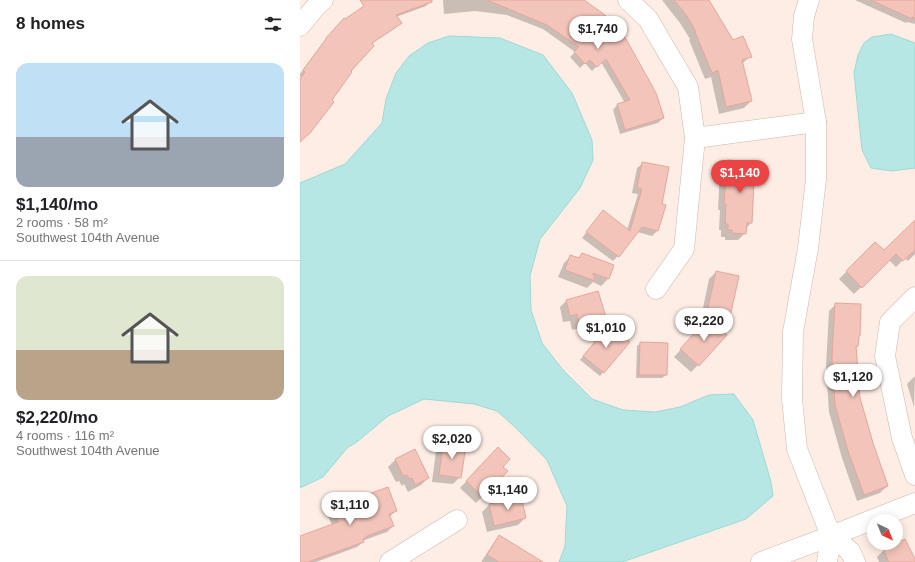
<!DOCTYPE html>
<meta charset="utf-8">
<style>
:root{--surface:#fff;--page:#f6f6f6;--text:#202124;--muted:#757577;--line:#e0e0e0;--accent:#eb4444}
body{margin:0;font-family:Arial,sans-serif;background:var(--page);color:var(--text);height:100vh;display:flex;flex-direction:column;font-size:15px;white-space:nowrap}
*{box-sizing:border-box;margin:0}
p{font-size:13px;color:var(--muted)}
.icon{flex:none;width:22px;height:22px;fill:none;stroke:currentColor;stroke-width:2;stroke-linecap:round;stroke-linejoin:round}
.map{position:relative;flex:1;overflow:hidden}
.side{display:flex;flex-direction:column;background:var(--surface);width:300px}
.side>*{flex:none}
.needle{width:26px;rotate:137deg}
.fabs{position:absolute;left:567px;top:514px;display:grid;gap:8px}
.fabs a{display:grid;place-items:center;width:36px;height:36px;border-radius:50%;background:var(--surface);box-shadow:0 2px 10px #0003;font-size:20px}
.price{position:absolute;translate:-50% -34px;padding:0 9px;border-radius:14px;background:#fff;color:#222;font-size:13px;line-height:26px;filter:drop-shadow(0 1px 2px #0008)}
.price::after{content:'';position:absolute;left:50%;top:24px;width:12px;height:9px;margin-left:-6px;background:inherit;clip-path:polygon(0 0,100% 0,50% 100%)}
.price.selected{background:var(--accent);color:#fff}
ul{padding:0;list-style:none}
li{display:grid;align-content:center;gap:8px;height:212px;padding:0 16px}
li+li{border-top:1px solid var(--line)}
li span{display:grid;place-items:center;height:124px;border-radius:12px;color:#555}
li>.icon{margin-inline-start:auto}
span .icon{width:72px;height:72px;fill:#fffc;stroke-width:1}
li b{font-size:17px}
h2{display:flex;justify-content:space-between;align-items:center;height:48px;padding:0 16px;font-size:17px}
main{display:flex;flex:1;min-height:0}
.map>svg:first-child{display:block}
.water{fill:#b7e7e4;stroke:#9dd9d5}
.shadow{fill:#0003}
.building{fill:#f3c4ba;stroke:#e7a69a}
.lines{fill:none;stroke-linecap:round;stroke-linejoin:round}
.minor-casing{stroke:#d1b5ac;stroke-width:21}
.minor{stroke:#fff;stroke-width:20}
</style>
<main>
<section class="side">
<h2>8 homes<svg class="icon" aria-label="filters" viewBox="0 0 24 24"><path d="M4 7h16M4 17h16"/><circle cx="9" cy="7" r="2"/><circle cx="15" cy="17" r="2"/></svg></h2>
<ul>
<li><span style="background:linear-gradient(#bfe0f5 60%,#9aa5b1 0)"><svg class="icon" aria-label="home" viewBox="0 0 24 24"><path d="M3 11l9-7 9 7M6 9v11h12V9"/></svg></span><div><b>$1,140/mo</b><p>2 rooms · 58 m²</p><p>Southwest 104th Avenue</p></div></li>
<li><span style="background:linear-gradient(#dfe7d0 60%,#b9a48a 0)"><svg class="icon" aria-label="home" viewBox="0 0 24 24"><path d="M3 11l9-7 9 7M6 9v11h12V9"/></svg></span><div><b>$2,220/mo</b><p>4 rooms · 116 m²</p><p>Southwest 104th Avenue</p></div></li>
</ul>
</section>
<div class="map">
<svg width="615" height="562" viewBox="0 0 615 562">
<rect width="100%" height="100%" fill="#fdede4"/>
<g class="water">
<path d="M 591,34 L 615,43 L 615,168 L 592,171 L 571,168 L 562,150 L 554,73 L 558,55 L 564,43 L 572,37 Z"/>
<path d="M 149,36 L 200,38 L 243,55 L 272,93 L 292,140 L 293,160 L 280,188 L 240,239 L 230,276 L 231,310 L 242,343 L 263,370 L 292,399 L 323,410 L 355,412 L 380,407 L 409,395 L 434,394 L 453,420 L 471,482 L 473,496 L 446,519 L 322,562 L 259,562 L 265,546 L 267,506 L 247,460 L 215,427 L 197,411 L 174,404 L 124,399 L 88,416 L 58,441 L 47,448 L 23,477 L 0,488 L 0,183 L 45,164 L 82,123 L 86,99 L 96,73 L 109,56 L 128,43 Z"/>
</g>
<g class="shadow">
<path d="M 77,0 L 131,0 L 131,1 L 126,6 L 96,17 L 100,23 L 95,28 L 71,44 L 49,71 L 0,141 L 0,78 L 1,77 L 0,76 L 0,74 L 22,44 L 44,20 Z"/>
<path d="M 143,0 L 282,0 L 363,118 L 358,123 L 320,134 L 313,110 L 317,105 L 325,103 L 301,62 L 292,71 L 285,63 L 280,68 L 270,57 L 275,52 L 243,29 L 207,15 L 175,11 L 144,14 Z"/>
<path d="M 362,0 L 406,0 L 432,42 L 450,56 L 442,64 L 451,101 L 444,108 L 419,114 L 411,77 L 405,79 L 389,40 L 390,39 L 380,23 Z"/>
<path d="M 555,0 L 615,0 L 615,24 L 607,22 L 606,23 Z"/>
<path d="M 427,161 L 458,180 L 453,184 L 451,223 L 445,229 L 445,233 L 438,240 L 425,240 L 425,237 L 421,237 L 421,230 L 419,230 L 420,210 L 418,210 L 420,168 Z"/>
<path d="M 343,163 L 357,231 L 352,236 L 337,232 L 318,256 L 313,261 L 282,238 L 298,217 L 327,230 L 338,194 L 332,193 L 337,168 Z"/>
<path d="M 615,221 L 615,254 L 608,261 L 605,258 L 596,267 L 589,260 L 554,294 L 539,279 L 575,243 L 584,252 Z"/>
<path d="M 282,254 L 313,266 L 308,279 L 301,286 L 293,282 L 287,288 L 258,277 L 264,263 L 271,256 L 277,259 Z"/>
<path d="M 416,272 L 429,316 L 422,323 L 409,320 L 398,365 L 391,372 L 374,357 L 408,320 L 401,318 L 409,279 Z"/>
<path d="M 267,300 L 304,317 L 297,324 L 272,330 L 270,321 L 263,322 L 260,307 Z"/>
<path d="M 536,304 L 558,337 L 558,346 L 556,348 L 559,398 L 572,444 L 587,486 L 580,493 L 557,501 L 542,458 L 529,412 L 526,366 L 529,311 Z"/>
<path d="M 306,329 L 329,342 L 300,376 L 280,360 Z"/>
<path d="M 341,343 L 366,375 L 362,378 L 336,378 L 337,346 Z"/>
<path d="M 614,377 L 615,377 L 614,407 L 607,384 Z"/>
<path d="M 143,444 L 160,477 L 153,484 L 132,482 L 136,451 Z"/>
<path d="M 114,450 L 128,478 L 121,485 L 108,492 L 104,484 L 102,486 L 99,481 L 96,482 L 88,467 L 95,460 Z"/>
<path d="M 191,455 L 206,471 L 176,503 L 160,488 Z"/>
<path d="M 67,496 L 96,511 L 89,517 L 93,526 L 87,532 L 62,541 L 63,542 L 57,547 L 16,562 L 0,562 L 0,535 L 0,537 L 32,525 L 28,516 L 34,510 L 63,500 Z"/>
<path d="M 189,505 L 225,518 L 218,525 L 187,532 L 182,512 Z"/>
<path d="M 200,537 L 233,562 L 181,562 L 193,544 Z"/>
<path d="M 584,550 L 614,562 L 579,562 L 577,557 Z"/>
</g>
<g class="building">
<path d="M 60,0 L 132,0 L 132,2 L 96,15 L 102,23 L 72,43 L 74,46 L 51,71 L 52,72 L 32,100 L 34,102 L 10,133 L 0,142 L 0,79 L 5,72 L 3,70 L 26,39 L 26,38 L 44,18 L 45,19 L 64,6 Z"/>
<path d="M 187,0 L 284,0 L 305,15 L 326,39 L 356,93 L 364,118 L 325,130 L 317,104 L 330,100 L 306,59 L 297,67 L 290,60 L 285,64 L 274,52 L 279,47 L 247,25 Z"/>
<path d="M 374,0 L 409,0 L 433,40 L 443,36 L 452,57 L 442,60 L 452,101 L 426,107 L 418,70 L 412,73 L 395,32 L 396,32 L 387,16 Z"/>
<path d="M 571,0 L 615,0 L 615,18 L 612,17 L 612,19 Z"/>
<path d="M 427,160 L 455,162 L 455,164 L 460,165 L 459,180 L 454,180 L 452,223 L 447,223 L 446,234 L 432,233 L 432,230 L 428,230 L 428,224 L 425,224 L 426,204 L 424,204 Z"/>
<path d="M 342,162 L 369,167 L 362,204 L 366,205 L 358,231 L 342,227 L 319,257 L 286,232 L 303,210 L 330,231 L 342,189 L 337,188 Z"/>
<path d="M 615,220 L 615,250 L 603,261 L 596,254 L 562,288 L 546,271 L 575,242 L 584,250 Z"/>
<path d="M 282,253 L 314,265 L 309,279 L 293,273 L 295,281 L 265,270 L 270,255 L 279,258 Z"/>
<path d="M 416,271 L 439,276 L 430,317 L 407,312 Z"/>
<path d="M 298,291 L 306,317 L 279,324 L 277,314 L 270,316 L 266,300 Z"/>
<path d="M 535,303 L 561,304 L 560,336 L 559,336 L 558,346 L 556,346 L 560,398 L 573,443 L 588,486 L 564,495 L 548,451 L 535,405 L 532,358 Z"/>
<path d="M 408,318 L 427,335 L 399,366 L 380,349 Z"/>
<path d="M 309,325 L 330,342 L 304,373 L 283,356 Z"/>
<path d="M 340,342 L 368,343 L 367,375 L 339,375 Z"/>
<path d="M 143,443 L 166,446 L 161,478 L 139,475 Z"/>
<path d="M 198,447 L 210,459 L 203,467 L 208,471 L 183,497 L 166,481 Z"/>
<path d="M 115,449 L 129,478 L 115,485 L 112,478 L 109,479 L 107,475 L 103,476 L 95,459 Z"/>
<path d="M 88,487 L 97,511 L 89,514 L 94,526 L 67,536 L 67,537 L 63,539 L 64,542 L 8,562 L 0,562 L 0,536 L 38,522 L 34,509 L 67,497 L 66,495 Z"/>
<path d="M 221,496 L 226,518 L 194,526 L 189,504 Z"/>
<path d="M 199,535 L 243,562 L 199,562 L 187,555 Z"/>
<path d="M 605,539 L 615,559 L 615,562 L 589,562 L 583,549 Z"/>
</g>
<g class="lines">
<defs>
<g id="minor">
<path d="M 328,0 L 348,19 L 388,87 L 395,138 L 384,249 L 356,289"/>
<path d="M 509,0 L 504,16 L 502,39 L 516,122 L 516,179 L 508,248 L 493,332 L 492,399 L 497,449 L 531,536 L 527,562"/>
<path d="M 0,26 L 17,5 L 23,0"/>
<path d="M 395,138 L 516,122"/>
<path d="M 615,297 L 590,322 L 585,356 L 602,438 L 615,475"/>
<path d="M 531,536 L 550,551 L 555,562"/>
<path d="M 90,562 L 157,520"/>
<path d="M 461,562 L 531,536 L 615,503"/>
</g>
</defs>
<use href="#minor" class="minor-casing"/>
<use href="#minor" class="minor"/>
</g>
</svg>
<div class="fabs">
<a><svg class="needle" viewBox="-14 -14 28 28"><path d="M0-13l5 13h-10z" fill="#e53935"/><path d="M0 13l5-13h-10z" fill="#757577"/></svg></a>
</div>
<b class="price" style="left:298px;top:50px">$1,740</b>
<b class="price selected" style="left:440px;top:194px">$1,140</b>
<b class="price" style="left:404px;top:342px">$2,220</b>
<b class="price" style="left:306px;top:349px">$1,010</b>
<b class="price" style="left:553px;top:398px">$1,120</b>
<b class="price" style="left:152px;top:460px">$2,020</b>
<b class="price" style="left:208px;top:511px">$1,140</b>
<b class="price" style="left:50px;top:526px">$1,110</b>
</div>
</main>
